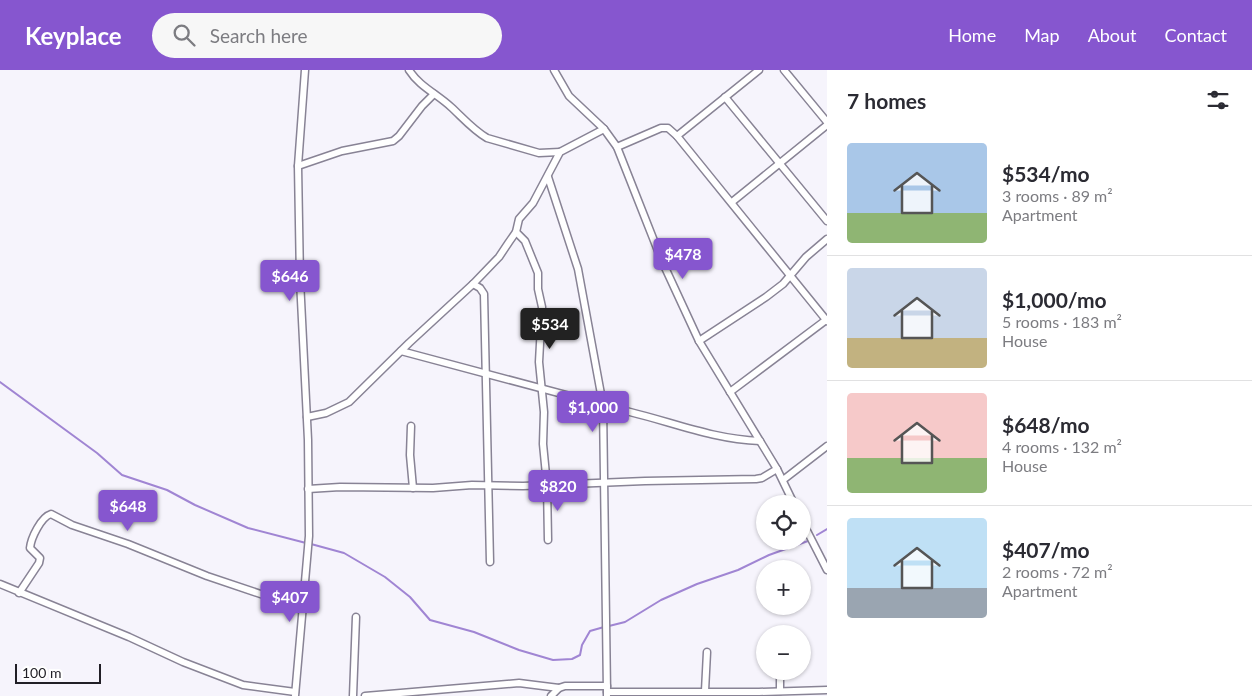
<!DOCTYPE html>
<meta charset="utf-8">
<style>
:root{--surface:#fff;--page:#f7f7f7;--text:#2b2b33;--muted:#7c7c81;--line:#e1e1e2;--accent:#8656cf}
body{margin:0;font-family:Lato,sans-serif;background:var(--page);color:var(--text);height:100vh;display:flex;flex-direction:column;font-size:19px;white-space:nowrap}
*{box-sizing:border-box;margin:0}
p{font-size:16px;color:var(--muted)}
.icon{flex:none;width:28px;height:28px;fill:none;stroke:currentColor;stroke-width:2;stroke-linecap:round;stroke-linejoin:round}
.map{position:relative;flex:1;overflow:hidden}
.sheet{display:flex;flex-direction:column;background:var(--surface);width:425px}
.sheet>*{flex:none}
.buttons{position:absolute;left:756px;top:425px;display:grid;gap:10px}
.buttons a{display:grid;place-items:center;width:55px;height:55px;border-radius:50%;background:var(--surface);box-shadow:0 1px 4px #0004;font-size:25px}
.scale{position:absolute;left:15px;bottom:12px;width:86px;box-sizing:border-box;padding-left:5px;border:2px solid #211f26;border-top:0;font-size:14px;line-height:18px;white-space:nowrap;color:#211f26;-webkit-text-stroke:4px #fff;paint-order:stroke}
.price{position:absolute;translate:-50% -42px;padding:0 11px;border-radius:5px;background:var(--accent);color:#fff;font-size:16px;line-height:32px;filter:drop-shadow(0 1px 2px #0008)}
.price::after{content:'';position:absolute;left:50%;top:30px;width:15px;height:11px;margin-left:-8px;background:inherit;clip-path:polygon(0 0,100% 0,50% 100%)}
.price.active{background:#222;color:#fff}
ul{padding:0;list-style:none}
li{display:flex;align-items:center;gap:15px;height:125px;padding:0 20px}
li+li{border-top:1px solid var(--line)}
li span{display:grid;place-items:center;flex:none;width:140px;height:100px;border-radius:5px;color:#555}
li>.icon{margin-inline-start:auto}
span .icon{width:60px;height:60px;fill:#fffc;stroke-width:1}
li b{font-size:21px}
h2{display:flex;justify-content:space-between;align-items:center;height:60px;padding:0 20px;font-size:21px}
header{display:flex;align-items:center;gap:30px;box-sizing:border-box;height:70px;padding:0 25px;background:var(--accent);color:#fff}
header strong{font-size:24px}
nav{display:flex;gap:28px;margin-inline-start:auto;font-size:18px}
.search{width:350px;height:45px;background:var(--page);display:flex;align-items:center;gap:12px;box-sizing:border-box;padding:0 18px;border-radius:28px;color:var(--muted);font-size:19px}
main{display:flex;flex:1;min-height:0}
.map>svg:first-child{display:block}
.lines{fill:none;stroke-linecap:round;stroke-linejoin:round}
.stream{stroke:#a085d3;stroke-width:2}
.minor-casing{stroke:#888395;stroke-width:9}
.minor{stroke:#fff;stroke-width:6}
</style>
<header>
<strong>Keyplace</strong>
<div class="search"><svg class="icon" aria-label="search" viewBox="0 0 24 24"><circle cx="10" cy="10" r="6"/><path d="M15 15l6 6"/></svg>Search here</div>
<nav><a>Home</a><a>Map</a><a>About</a><a>Contact</a></nav>
</header>
<main>
<div class="map">
<svg width="827" height="626" viewBox="0 0 827 626">
<rect width="100%" height="100%" fill="#f6f4fc"/>
<g class="lines">
<g class="stream">
<path d="M 0,312 L 97,383 L 122,405 L 167,420 L 195,435 L 248,458 L 306,473"/>
<path d="M 817,465 L 827,459"/>
<path d="M 311,474 L 344,483 L 385,507 L 410,527 L 430,550 L 474,562 L 519,580 L 553,590 L 572,589 L 580,585 L 582,575 L 590,561 L 604,557"/>
<path d="M 609,556 L 625,552 L 661,530 L 697,514 L 738,500 L 769,485 L 808,471"/>
</g>
<defs>
<g id="minor">
<path d="M 409,0 C 419,16 437,24 451,37 C 462,47 473,60 487,68 L 539,83 L 560,82"/>
<path d="M 554,0 L 569,26 L 604,59 L 617,77 L 662,191 L 699,271 L 777,399 L 794,434"/>
<path d="M 784,0 L 827,52"/>
<path d="M 725,27 L 827,151"/>
<path d="M 677,66 L 827,251"/>
<path d="M 617,77 L 661,58 L 668,58 L 677,66 L 759,0"/>
<path d="M 298,96 L 342,81 L 393,71 L 399,66 L 422,36 L 434,24"/>
<path d="M 548,107 L 578,199 L 603,335 L 607,622"/>
<path d="M 732,132 L 827,55"/>
<path d="M 516,162 L 525,171 L 538,203 L 538,219 L 542,237 L 539,292 L 544,342 L 543,374 L 547,415 L 548,470"/>
<path d="M 473,214 L 480,218 L 484,224 L 490,492"/>
<path d="M 699,271 L 766,227 L 783,214 L 806,187 L 827,169"/>
<path d="M 401,281 C 477,301 553,322 630,342 C 675,353 713,369 760,371"/>
<path d="M 730,322 L 826,250"/>
<path d="M 307,347 L 326,343 L 349,332 L 409,273 L 473,214 L 499,187 L 509,172 L 516,162 L 519,149 L 533,133 L 560,82 L 604,59"/>
<path d="M 411,356 L 410,385 L 413,418"/>
<path d="M 783,410 L 827,376"/>
<path d="M 308,419 L 340,417 L 433,418 L 472,415 L 523,416 L 645,411 L 756,409 L 762,408 L 777,399"/>
<path d="M 802,451 L 827,500"/>
<path d="M 0,514 L 129,567 L 183,592 L 243,615 L 295,622"/>
<path d="M 19,523 L 39,493 L 40,488 L 30,478 C 31,468 41,447 51,444 L 72,455 L 128,474 L 207,506 L 302,538"/>
<path d="M 780,601 L 780,621"/>
<path d="M 705,621 L 707,582"/>
<path d="M 607,625 L 607,622 L 759,622 L 827,620"/>
<path d="M 295,626 L 309,466 L 308,370 L 300,210 L 298,96 L 305,0"/>
<path d="M 353,626 L 356,547"/>
<path d="M 365,626 L 519,613 L 559,618"/>
<path d="M 551,626 L 559,618 L 565,616 L 607,616"/>
</g>
</defs>
<use href="#minor" class="minor-casing"/>
<use href="#minor" class="minor"/>
</g>
</svg>
<div class="buttons">
<a><svg class="icon" aria-label="locate" viewBox="0 0 24 24"><circle cx="12" cy="12" r="6"/><path d="M12 2v4M12 18v4M2 12h4M18 12h4"/></svg></a>
<a>+</a>
<a>−</a>
</div>
<div class="scale">100 m</div>
<b class="price" style="left:683px;top:210px">$478</b>
<b class="price" style="left:290px;top:232px">$646</b>
<b class="price active" style="left:550px;top:280px">$534</b>
<b class="price" style="left:593px;top:363px">$1,000</b>
<b class="price" style="left:558px;top:442px">$820</b>
<b class="price" style="left:128px;top:462px">$648</b>
<b class="price" style="left:290px;top:553px">$407</b>
</div>
<section class="sheet">
<h2>7 homes<svg class="icon" aria-label="filters" viewBox="0 0 24 24"><path d="M4 7h16M4 17h16"/><circle cx="9" cy="7" r="2"/><circle cx="15" cy="17" r="2"/></svg></h2>
<ul>
<li><span style="background:linear-gradient(#a9c7e8 70%,#8fb573 0)"><svg class="icon" aria-label="home" viewBox="0 0 24 24"><path d="M3 11l9-7 9 7M6 9v11h12V9"/></svg></span><div><b>$534/mo</b><p>3 rooms · 89 m²</p><p>Apartment</p></div></li>
<li><span style="background:linear-gradient(#c9d6e8 70%,#c2b280 0)"><svg class="icon" aria-label="home" viewBox="0 0 24 24"><path d="M3 11l9-7 9 7M6 9v11h12V9"/></svg></span><div><b>$1,000/mo</b><p>5 rooms · 183 m²</p><p>House</p></div></li>
<li><span style="background:linear-gradient(#f6c9c9 65%,#8fb573 0)"><svg class="icon" aria-label="home" viewBox="0 0 24 24"><path d="M3 11l9-7 9 7M6 9v11h12V9"/></svg></span><div><b>$648/mo</b><p>4 rooms · 132 m²</p><p>House</p></div></li>
<li><span style="background:linear-gradient(#bfe0f5 70%,#9aa5b1 0)"><svg class="icon" aria-label="home" viewBox="0 0 24 24"><path d="M3 11l9-7 9 7M6 9v11h12V9"/></svg></span><div><b>$407/mo</b><p>2 rooms · 72 m²</p><p>Apartment</p></div></li>
</ul>
</section>
</main>
